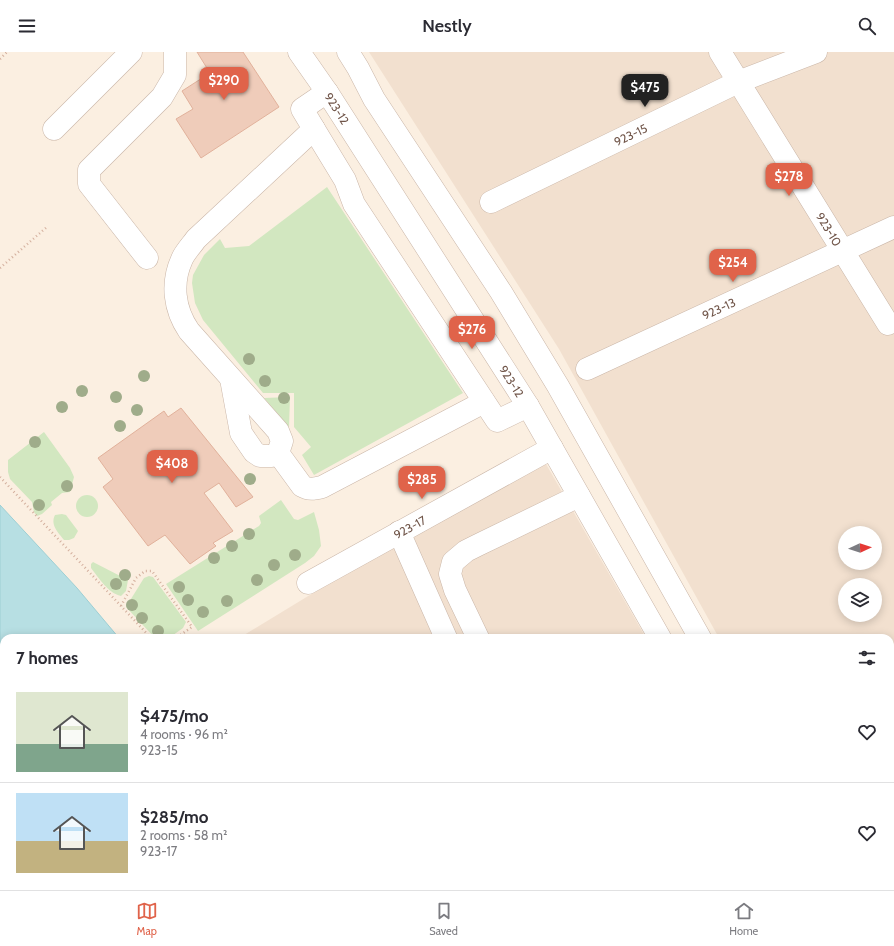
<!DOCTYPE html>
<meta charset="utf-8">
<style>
:root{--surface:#fff;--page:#f2f2f3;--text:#2b2b33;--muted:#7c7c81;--line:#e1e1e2;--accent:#e0634a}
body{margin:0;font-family:Cabin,sans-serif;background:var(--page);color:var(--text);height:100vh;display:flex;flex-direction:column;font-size:15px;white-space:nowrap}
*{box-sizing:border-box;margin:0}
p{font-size:13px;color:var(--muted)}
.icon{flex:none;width:22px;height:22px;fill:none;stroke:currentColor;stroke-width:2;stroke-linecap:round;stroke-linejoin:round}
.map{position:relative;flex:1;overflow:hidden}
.sheet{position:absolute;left:0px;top:582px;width:894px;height:256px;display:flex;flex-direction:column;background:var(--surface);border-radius:12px 12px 0 0;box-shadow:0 2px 10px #0003}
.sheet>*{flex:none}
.needle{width:26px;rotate:87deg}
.controls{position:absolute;left:838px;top:474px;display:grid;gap:8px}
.controls a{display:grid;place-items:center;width:44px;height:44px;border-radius:50%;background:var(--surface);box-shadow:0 2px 10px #0003;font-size:20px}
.price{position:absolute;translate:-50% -34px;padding:0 9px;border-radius:8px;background:var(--accent);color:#fff;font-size:13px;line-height:26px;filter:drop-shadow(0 1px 2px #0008)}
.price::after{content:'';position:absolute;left:50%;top:24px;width:12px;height:9px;margin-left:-6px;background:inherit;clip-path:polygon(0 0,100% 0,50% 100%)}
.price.on{background:#222;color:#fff}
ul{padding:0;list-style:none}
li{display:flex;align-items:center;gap:12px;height:100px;padding:0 16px}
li+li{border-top:1px solid var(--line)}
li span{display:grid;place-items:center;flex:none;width:112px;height:80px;border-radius:0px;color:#555}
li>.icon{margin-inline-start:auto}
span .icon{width:48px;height:48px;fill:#fffc;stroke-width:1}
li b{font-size:17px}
h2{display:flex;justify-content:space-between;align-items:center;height:48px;padding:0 16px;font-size:17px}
header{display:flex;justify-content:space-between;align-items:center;height:52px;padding:0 16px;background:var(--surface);font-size:18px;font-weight:600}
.tab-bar{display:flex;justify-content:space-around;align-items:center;height:56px;border-top:1px solid var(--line);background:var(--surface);font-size:11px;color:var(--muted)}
.tab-bar a{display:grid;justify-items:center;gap:2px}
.tab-bar .on{color:var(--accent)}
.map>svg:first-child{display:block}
.residential{fill:#f2e0cf;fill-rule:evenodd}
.green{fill:#d2e7c0}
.water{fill:#b7dfe3;stroke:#9dcfd4}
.building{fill:#efccba;stroke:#e1b19b}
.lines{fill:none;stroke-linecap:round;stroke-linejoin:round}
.minor-casing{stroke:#cab6a8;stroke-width:23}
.path{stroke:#d3af9d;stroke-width:2.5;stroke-dasharray:1 3;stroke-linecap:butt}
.minor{stroke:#fff;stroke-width:22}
.tree{fill:#9fac8a}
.labels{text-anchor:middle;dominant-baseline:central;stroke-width:3;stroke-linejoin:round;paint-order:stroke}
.street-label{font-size:12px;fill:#705549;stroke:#fef3e6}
</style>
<header><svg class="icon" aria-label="menu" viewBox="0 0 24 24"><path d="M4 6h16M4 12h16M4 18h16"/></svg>Nestly<svg class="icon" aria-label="search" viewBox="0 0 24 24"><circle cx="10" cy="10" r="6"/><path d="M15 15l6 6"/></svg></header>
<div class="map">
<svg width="894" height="838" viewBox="0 0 894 838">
<rect width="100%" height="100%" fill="#fbefe1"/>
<g class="residential">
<path d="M 369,0 L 894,0 L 894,838 L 858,838 L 856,834 L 890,834 L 890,586 L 719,586 L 559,297 ZM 845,481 L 875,481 L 875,511 L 845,511 ZM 845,533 L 875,533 L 875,563 L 845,563 Z"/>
<path d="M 546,412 L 646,586 L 239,586 L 369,507 Z"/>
<path d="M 382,834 L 788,834 L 790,838 L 385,838 Z"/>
</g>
<g class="green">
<path d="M 327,135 L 463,341 L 314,423 L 302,403 L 311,395 L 294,375 L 294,341 L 263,341 L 203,268 L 195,251 L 192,231 L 193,223 L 204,203 L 220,187 L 225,196 L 249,194 Z"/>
<path d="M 290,345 L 289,375 L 264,346 Z"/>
<path d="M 44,380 L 70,416 L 74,425 L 70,440 L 62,441 L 51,450 L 52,453 L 42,462 L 37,464 L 34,460 L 32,450 L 10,427 L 8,420 L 8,408 Z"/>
<circle cx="87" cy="454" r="11"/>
<path d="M 281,448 L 294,467 L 298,468 L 314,460 L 319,478 L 321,494 L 314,504 L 305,511 L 198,579 L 166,532 L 259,474 L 261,471 L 259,464 Z"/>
<path d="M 62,462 L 66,463 L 78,479 L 74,486 L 69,488 L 64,488 C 58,480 50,473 55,463 Z"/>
<path d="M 93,510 L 128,528 L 126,539 L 121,544 C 108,541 99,526 91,516 L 91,512 Z"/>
<path d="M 149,524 L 153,525 L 186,570 L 183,576 L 169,586 L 155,586 L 126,555 L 144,526 Z"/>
</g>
<path class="water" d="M 0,453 L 77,536 L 119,586 L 4,586 L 4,834 L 354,834 L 358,838 L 0,838 Z"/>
<g class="building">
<path d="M 197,0 L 243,0 L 279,55 L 201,106 L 176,67 L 193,57 L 182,39 L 210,21 Z"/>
<path d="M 181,356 L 253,445 L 236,455 L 219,431 L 204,441 L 233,479 L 213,491 L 216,494 L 190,512 L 165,483 L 148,494 L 103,435 L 113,427 L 98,406 L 164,359 L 168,365 Z"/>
</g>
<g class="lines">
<defs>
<g id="minor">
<path id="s1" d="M 299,0 L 327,40 L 528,354 L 660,586"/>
<path d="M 348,0 L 358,16 L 374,47 L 501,240 L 558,334 L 700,586"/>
<path id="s2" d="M 720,0 L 888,272"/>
<path d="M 327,40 L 302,57 L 314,77 L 196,187 C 192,193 185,200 182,207 C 171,231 174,257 189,279 L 278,379 L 282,389 L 278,401 L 302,434 C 309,438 314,437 322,435 L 484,350"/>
<path d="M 54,77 L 131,0"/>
<path d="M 314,77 L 345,128 L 354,152 L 497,369 L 528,354"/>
<path id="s3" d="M 491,150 L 738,30 L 816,0"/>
<path d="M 147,206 L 89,132 L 89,118 L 162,45 L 175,23 L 175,0"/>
<path id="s4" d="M 587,317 L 894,175"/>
<path d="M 231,327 L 241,381 L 254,400 L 260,404 L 272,404 L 278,401"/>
<path d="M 399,480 L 446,586"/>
<path id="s5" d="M 308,531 L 552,396"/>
<path d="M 478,586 L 455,538 L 450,522 L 453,510 L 466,499 L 478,493 L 579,444"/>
<path d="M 890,625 L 894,623"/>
<path d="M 890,807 L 894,806"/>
<path d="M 837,834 L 839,838"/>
<path d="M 791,838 L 804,834"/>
</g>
</defs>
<use href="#minor" class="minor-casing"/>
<g class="path">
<path d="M 0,7 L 7,0"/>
<path d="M 0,216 L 48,174"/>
<path d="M 0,425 L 151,586"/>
<path d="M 121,554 L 136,526 L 145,519 L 152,519 L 192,575 L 176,586"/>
</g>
<use href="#minor" class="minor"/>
</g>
<g class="tree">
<circle cx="249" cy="307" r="6"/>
<circle cx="144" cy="324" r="6"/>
<circle cx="265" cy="329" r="6"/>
<circle cx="82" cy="339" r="6"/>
<circle cx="116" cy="345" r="6"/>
<circle cx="284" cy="346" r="6"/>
<circle cx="62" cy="355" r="6"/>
<circle cx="137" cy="358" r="6"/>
<circle cx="120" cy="374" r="6"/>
<circle cx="35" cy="390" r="6"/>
<circle cx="250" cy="427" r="6"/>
<circle cx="67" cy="434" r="6"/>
<circle cx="39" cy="453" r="6"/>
<circle cx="249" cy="482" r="6"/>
<circle cx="232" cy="494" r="6"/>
<circle cx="295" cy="503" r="6"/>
<circle cx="214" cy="506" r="6"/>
<circle cx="274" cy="513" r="6"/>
<circle cx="125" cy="523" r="6"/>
<circle cx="257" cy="528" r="6"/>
<circle cx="116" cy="532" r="6"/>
<circle cx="179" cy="535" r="6"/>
<circle cx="188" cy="548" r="6"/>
<circle cx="227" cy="549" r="6"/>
<circle cx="132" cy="553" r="6"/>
<circle cx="203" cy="560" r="6"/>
<circle cx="142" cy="566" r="6"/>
<circle cx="158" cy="579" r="6"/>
</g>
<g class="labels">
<g class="street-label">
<text stroke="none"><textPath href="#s1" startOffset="68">923-12</textPath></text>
<text stroke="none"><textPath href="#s3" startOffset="155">923-15</textPath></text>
<text stroke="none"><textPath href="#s2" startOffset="208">923-10</textPath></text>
<text stroke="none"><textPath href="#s4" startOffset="145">923-13</textPath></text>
<text stroke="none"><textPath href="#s1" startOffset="392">923-12</textPath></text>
<text stroke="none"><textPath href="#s5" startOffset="116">923-17</textPath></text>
</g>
</g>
</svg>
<div class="controls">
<a><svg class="needle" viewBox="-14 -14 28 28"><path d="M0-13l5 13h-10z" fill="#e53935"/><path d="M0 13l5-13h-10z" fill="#7c7c81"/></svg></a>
<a><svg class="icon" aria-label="layers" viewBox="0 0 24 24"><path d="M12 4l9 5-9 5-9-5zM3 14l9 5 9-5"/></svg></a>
</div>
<b class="price" style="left:224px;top:49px">$290</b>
<b class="price on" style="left:645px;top:56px">$475</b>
<b class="price" style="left:789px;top:145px">$278</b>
<b class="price" style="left:733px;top:231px">$254</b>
<b class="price" style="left:472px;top:298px">$276</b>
<b class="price" style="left:172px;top:432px">$408</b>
<b class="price" style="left:422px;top:448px">$285</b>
<section class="sheet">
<h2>7 homes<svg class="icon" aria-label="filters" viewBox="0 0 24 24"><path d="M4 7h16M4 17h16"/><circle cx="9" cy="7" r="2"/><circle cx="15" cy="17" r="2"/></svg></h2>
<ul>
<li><span style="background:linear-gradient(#dfe7d0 65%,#7fa58c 0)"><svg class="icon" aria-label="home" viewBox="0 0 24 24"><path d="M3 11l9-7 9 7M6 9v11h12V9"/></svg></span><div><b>$475/mo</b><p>4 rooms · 96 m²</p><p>923-15</p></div><svg class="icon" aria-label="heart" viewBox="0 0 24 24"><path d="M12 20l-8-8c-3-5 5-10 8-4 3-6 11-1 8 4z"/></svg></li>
<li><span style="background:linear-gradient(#bfe0f5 60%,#c2b280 0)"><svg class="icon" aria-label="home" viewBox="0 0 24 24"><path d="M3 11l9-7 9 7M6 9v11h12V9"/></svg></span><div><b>$285/mo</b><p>2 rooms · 58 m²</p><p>923-17</p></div><svg class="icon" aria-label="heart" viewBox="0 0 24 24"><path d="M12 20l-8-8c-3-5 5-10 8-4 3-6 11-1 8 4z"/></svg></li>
</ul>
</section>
</div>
<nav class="tab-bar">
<a class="on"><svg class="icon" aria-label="map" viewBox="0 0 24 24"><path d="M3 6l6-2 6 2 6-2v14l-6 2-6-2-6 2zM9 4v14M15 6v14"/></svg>Map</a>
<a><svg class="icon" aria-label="saved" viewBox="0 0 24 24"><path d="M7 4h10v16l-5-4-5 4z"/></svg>Saved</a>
<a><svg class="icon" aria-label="home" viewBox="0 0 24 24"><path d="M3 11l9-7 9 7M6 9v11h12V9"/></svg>Home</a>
</nav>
